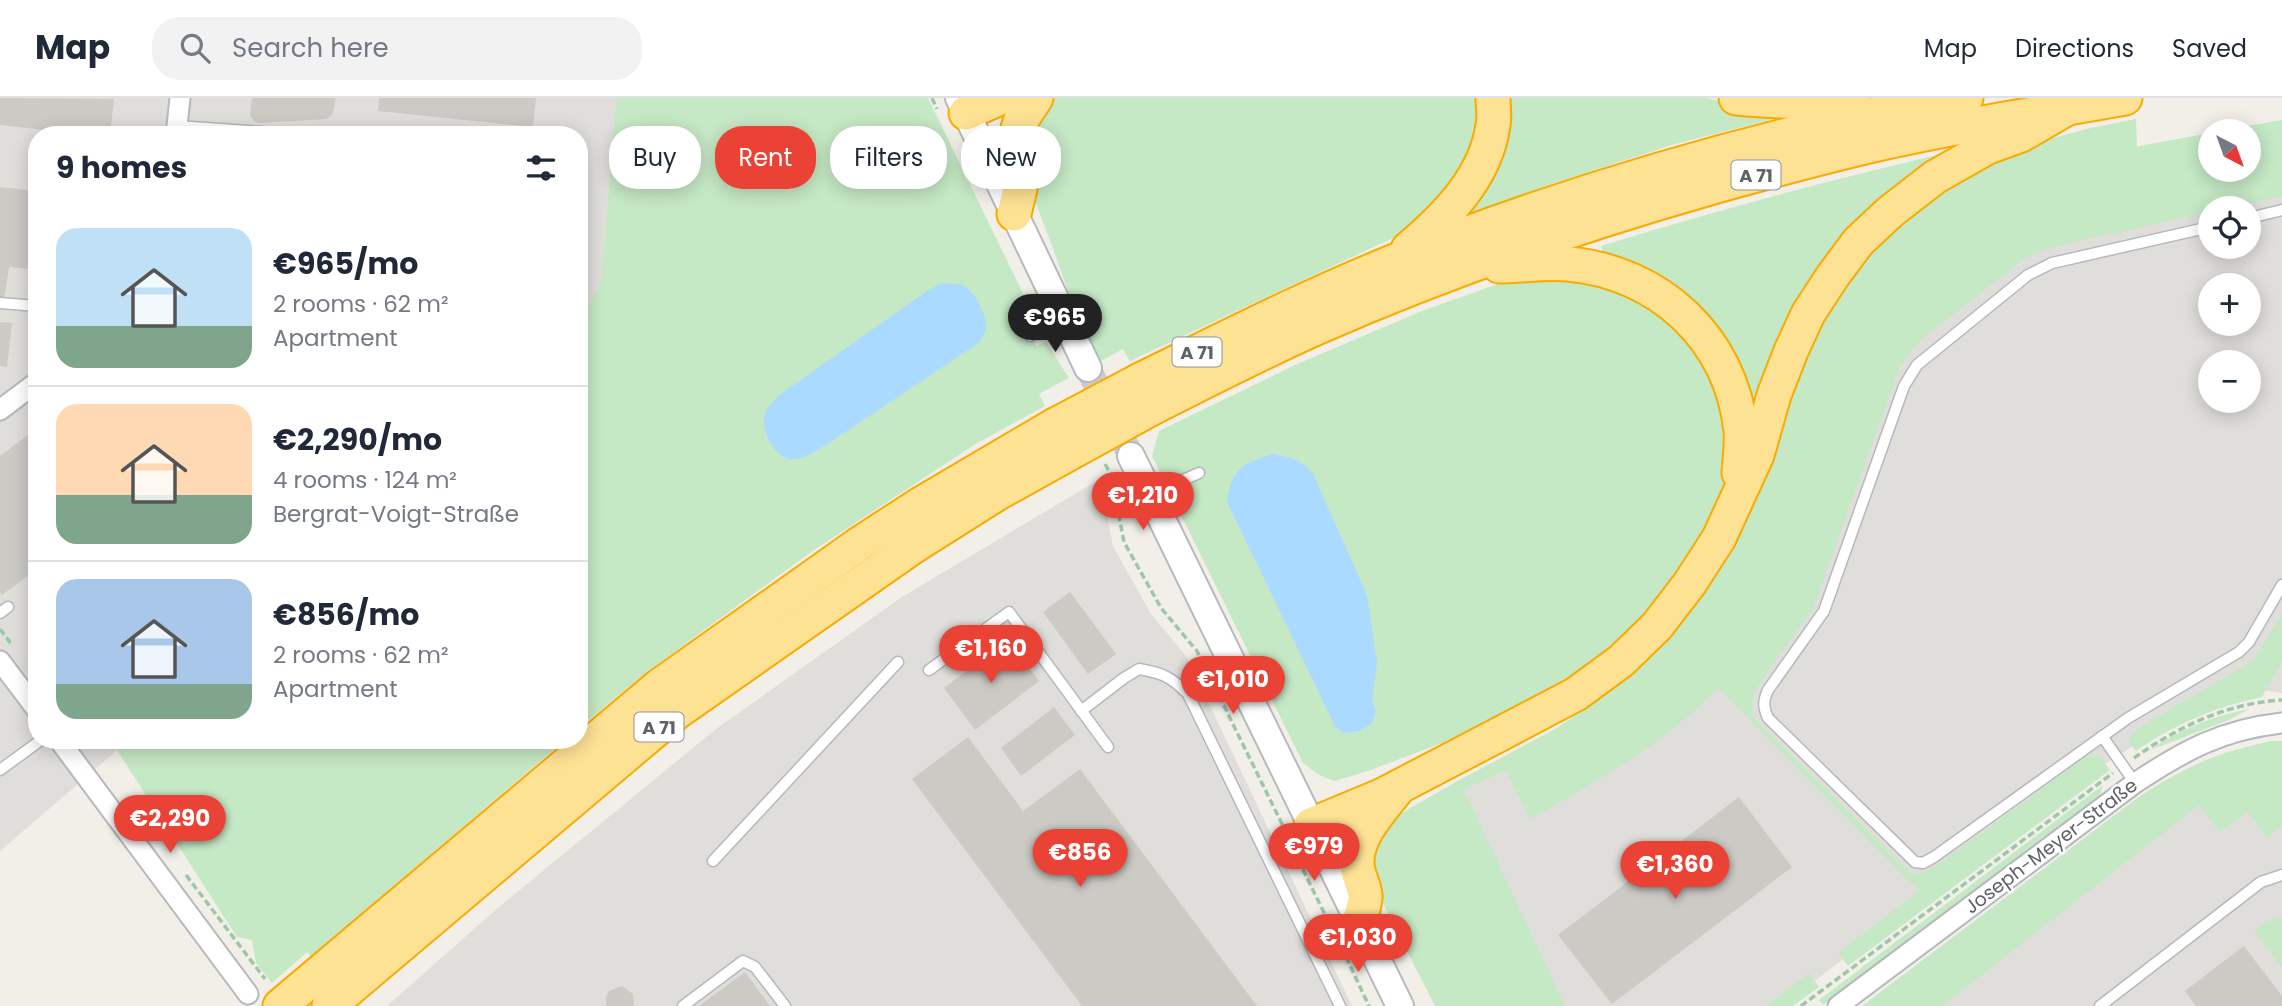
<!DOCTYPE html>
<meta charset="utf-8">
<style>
:root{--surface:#fff;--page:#f2f2f3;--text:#1f2937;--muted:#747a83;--line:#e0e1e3;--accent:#ea4335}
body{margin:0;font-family:Poppins,sans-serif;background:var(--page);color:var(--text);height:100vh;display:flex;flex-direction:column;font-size:26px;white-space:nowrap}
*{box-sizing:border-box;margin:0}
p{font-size:23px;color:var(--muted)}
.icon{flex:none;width:38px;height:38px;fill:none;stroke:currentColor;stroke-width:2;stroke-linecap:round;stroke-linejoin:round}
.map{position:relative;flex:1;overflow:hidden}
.sheet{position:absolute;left:28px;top:28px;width:560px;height:623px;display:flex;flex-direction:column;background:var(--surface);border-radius:28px;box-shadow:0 4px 18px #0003}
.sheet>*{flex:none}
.banner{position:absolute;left:609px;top:28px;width:665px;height:63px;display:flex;gap:14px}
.needle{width:46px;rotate:139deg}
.fabs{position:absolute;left:2198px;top:21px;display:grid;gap:14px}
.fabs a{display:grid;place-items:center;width:63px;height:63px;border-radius:50%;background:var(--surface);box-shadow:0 4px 18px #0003;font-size:35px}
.price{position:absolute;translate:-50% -60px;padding:0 16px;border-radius:24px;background:var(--accent);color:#fff;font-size:23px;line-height:46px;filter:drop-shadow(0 2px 4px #0008)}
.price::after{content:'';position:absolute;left:50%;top:42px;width:21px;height:16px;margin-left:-10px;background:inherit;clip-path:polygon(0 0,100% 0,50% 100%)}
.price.on{background:#222;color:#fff}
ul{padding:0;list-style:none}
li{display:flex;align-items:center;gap:21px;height:175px;padding:0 28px}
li+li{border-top:2px solid var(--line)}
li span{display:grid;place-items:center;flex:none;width:196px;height:140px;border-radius:21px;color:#555}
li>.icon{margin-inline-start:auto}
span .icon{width:84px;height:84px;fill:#fffc;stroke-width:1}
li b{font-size:30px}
h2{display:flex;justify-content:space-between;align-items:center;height:84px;padding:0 28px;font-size:30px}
.chip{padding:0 24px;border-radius:28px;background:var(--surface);box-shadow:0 4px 18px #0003;font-size:24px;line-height:63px}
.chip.on{background:var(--accent);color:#fff}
header{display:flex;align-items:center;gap:42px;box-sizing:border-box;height:98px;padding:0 35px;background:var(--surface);border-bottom:2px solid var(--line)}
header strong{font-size:33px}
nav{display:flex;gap:38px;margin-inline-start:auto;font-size:24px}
.search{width:490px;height:63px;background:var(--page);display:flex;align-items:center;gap:18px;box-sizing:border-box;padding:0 24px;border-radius:28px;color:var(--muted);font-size:26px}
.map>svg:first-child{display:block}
.industrial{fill:#e0deda;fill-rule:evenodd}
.green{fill:#c5e8c5;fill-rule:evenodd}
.water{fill:#aadaff}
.building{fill:#cccac5}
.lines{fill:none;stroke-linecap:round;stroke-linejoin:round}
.secondary-tunnel{stroke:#ccccc8;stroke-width:26;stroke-dasharray:26 13;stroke-linecap:butt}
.lane-casing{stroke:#b5b8bc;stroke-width:13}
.street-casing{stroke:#b5b8bc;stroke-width:23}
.secondary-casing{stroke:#b6babf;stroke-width:30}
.highway-casing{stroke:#f9ab00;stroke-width:37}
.path{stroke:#9cc7a9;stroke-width:3.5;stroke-dasharray:7 3.5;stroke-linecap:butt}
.lane{stroke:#fff;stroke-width:10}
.street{stroke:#fff;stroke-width:19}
.secondary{stroke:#fff;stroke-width:26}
.highway{stroke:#fde293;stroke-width:33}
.highway-bridge-casing{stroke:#f9ab00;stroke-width:37;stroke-linecap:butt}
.highway-bridge{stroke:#fde293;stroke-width:33}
.labels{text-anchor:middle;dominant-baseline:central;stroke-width:5;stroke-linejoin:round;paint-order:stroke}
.shield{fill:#fff;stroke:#8f9295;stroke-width:2}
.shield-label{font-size:18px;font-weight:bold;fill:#5f6368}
.street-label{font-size:19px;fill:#5f6368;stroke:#fff}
</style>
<header>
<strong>Map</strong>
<div class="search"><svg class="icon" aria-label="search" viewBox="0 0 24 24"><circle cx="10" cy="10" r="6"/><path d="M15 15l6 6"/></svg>Search here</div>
<nav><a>Map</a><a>Directions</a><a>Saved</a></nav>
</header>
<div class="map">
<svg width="2282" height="908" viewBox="0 0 2282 908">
<rect width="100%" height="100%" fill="#f1efe8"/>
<g class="industrial">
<path d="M 0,0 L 616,0 L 601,184 L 579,227 L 579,37 L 37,37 L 37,642 L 129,642 L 0,753 Z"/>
<path d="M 2282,22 L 2282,595 L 2254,591 L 2175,621 L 2094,673 L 1781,908 L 1443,908 L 1464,692 L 1513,670 L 1634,593 L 1753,433 L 2074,60 L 2210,35 L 2210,72 L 2249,72 L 2249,33 L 2221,33 ZM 2210,110 L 2249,110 L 2249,149 L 2210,149 ZM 2210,187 L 2249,187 L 2249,226 L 2210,226 ZM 2210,264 L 2249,264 L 2249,303 L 2210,303 Z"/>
<path d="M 1100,381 L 1113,448 L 1151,516 L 1187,559 L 1352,908 L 387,908 L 500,808 L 716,631 L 902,499 Z"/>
<path d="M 2282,669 L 2282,908 L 1911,908 L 2148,726 Z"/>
</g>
<g class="green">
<path d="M 616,0 L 928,0 L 1036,222 L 1028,231 L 1036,248 L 1046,244 L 1069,280 L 1039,296 L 1045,308 L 977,345 L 811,454 L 644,576 L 579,630 L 579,227 L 601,184 Z"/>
<path d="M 1052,0 L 1486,0 L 1472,68 L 1412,131 L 1130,263 L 1123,251 L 1099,264 L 1084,232 L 1086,224 L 1095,217 L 1091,209 L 1082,213 L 1074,210 L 1051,145 L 1025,77 L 1026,37 Z"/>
<path d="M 1506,0 L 1706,0 L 1750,10 L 1794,16 L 1675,46 L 1554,85 L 1465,118 Z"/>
<path d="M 2136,21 L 2137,49 L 2210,35 L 2210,72 L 2249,72 L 2249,33 L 2221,33 L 2282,22 L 2282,98 L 2228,110 L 2210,110 L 2210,114 L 2048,150 L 2025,160 L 1922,241 L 1908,257 L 1899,271 L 1814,508 L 1754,594 L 1752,618 L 1912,776 L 1929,773 L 2088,657 L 2101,660 L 2110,672 L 1848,868 L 1838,855 L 1919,793 L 1718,590 C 1665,646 1597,683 1530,721 L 1506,673 L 1464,692 L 1565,908 L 1435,908 L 1372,784 L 1373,747 L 1400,716 L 1452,686 L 1557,630 L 1607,595 L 1666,542 L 1708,489 L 1745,422 L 1818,222 L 1870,150 L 1941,89 L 2023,48 L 2091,30 Z"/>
<path d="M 1963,51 L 1883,105 L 1753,333 L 1747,304 L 1604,160 L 1601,148 C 1721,111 1841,79 1963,51 Z"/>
<path d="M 1566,175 L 1653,202 L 1719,283 L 1731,365 L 1725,391 L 1715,417 L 1677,481 L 1635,530 L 1584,573 L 1515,612 L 1442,645 L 1368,673 L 1334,683 L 1319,677 L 1303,665 L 1152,358 L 1159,333 L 1295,267 L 1422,213 L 1512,181 ZM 1376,613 L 1372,626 L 1360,633 L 1345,635 L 1336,630 L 1330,616 Z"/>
<path d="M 2282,516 L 2282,564 L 2262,599 C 2215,609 2175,626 2136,653 L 2129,644 L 2129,639 L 2143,627 L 2248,566 L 2257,557 Z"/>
<path d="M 2249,611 L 2229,622 L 2150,652 C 2179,632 2215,617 2249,611 Z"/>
<path d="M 129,642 L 565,642 L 311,858 L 307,854 L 272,885 L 256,865 L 252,842 L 237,839 L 117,652 Z"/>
<path d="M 2271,643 L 2282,643 L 2282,728 L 2267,740 L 2248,714 L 2220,734 L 2199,707 L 1942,908 L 1862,908 L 2136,701 C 2184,669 2215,655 2271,643 Z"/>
<path d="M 2103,687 L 2100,697 L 1823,907 L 1819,902 Z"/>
<path d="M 2282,819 L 2282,869 L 2254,833 L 2266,824 Z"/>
<path d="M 1809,875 L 1819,889 L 1793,908 L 1766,908 Z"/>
</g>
<g class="water">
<path d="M 942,185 L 963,187 L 975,198 L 985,219 L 986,232 L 980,244 L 826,347 C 815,353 803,363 790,361 C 775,359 763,335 764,321 C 765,312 772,305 778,298 L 927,193 Z"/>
<path d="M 1273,356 C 1290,359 1302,362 1313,376 L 1367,497 L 1377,565 L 1372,601 L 1376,613 L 1372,626 L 1360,633 L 1345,635 L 1336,630 L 1227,404 C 1232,370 1242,366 1273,356 Z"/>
</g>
<g class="building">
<path d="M 0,0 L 114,1 L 110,37 L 88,37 L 0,27 Z"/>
<path d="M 252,0 L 336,0 L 333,15 L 327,21 L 260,25 L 254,23 L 250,17 Z"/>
<path d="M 379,0 L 536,0 L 533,29 L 378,13 Z"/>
<path d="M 0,89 L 37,93 L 37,172 L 9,169 L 4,202 L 0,202 Z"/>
<path d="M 0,224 L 12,225 L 7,269 L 0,268 Z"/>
<path d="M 37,330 L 37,471 L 2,497 L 0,494 L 0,358 Z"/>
<path d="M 1070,494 L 1116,556 L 1088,576 L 1043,514 Z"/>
<path d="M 1008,542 L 1039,583 L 975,632 L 944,590 Z"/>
<path d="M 1054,609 L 1075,637 L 1021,678 L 1001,650 Z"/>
<path d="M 968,639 L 1023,713 L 1080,671 L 1257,908 L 1082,908 L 912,681 Z"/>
<path d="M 1739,699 L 1792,769 L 1612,906 L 1558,837 Z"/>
<path d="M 2244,848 L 2282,898 L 2282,908 L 2196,908 L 2185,893 Z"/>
<path d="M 745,874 L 770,908 L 699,908 Z"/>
<path d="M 622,888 L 633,896 L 634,908 L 606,908 L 606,899 L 609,893 Z"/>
</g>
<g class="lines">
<path class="secondary-tunnel" d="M 1088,270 L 1131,358"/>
<defs>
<g id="lane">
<path d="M 177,28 L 305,37"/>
<path d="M 2249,120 L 2282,112"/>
<path d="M 2210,129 L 2052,165 L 2028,177 L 1917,267 L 1904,288 L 1824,513 L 1768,592 C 1763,603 1763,609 1768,620 L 1915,764 L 1923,765 L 1934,759 L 2128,620 L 2239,554 L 2249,544 L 2282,487"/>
<path d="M 0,205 L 37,208"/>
<path d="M 1030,238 L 1064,222"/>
<path d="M 1152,396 L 1199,375"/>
<path d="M 0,515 L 8,509"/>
<path d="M 929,572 L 1009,514 L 1108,649"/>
<path d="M 1081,613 L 1124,580 L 1139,571 C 1163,575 1171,579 1188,596 L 1340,908"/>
<path d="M 2102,638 L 2135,685"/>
<path d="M 0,672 L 41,642"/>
<path d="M 713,763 L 898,564"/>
<path d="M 683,908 L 743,863 L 755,869 L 785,908"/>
<path d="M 2100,908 L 2261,784 L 2282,777"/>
</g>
<g id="street">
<path d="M 176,37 L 180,0"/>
<path d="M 0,312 L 37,284"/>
<path d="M 0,563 L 37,612"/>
<path d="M 59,642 L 248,896"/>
<path d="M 1838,908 L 2135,685 C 2185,652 2221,632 2282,625"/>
</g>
<g id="secondary">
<path d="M 959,0 L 1088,270"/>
<path d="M 1131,358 L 1400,908"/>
</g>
<g id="highway">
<path d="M 1736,0 C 1768,4 1800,2 1832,7 C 1843,9 1853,13 1864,16"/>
<path d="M 966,15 L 1000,0"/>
<path d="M 1014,116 L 1020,91 L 1014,71 L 1012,50 L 1020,24 L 1036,0"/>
<path d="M 1408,151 C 1446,119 1486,79 1493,27 C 1495,19 1493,9 1493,0"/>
<path d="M 1499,168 C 1521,168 1546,164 1568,166 C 1659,174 1731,240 1741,333 C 1742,346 1740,361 1739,375"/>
<path d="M 1140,282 C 1224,241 1308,198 1395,163 C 1548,102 1707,54 1867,18 C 1899,11 1933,6 1966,0"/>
<path d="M 1154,309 C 1208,282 1262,254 1316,230 C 1486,155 1664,99 1844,54 C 1936,31 2031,17 2125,0"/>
<path d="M 1311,727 L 1383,697 L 1500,636 L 1576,596 L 1621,563 L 1657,528 L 1690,485 L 1719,440 L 1757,357 L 1774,297 L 1791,253 L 1808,216 L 1832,179 L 1858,144 L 1890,114 L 1935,79 L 1988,49 L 2021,37 L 2066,11"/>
<path d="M 1359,824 C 1361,816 1366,805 1365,797 C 1364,786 1357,777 1357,765 C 1356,737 1383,710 1399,689"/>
<path d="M 280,908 L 659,588 L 859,446 L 919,407 L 1055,327"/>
<path d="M 329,908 L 677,614 L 914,448 L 998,395 L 1070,355"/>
</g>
</defs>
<use href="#lane" class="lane-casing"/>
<use href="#street" class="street-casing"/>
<use href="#secondary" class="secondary-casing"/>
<use href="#highway" class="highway-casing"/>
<g class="path">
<path d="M 932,0 L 937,11"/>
<path d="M 1105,366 L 1111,377 L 1124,444 L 1161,510 L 1197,553 L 1285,732"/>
<path d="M 0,531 L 12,547"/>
<path d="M 2134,660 C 2178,629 2227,605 2282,602"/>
<path d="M 1289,743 L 1333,833"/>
<path d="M 186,777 L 265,881"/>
<path d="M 1337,840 L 1369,908"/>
<path d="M 1801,908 L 2113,675"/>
</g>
<use href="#lane" class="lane"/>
<use href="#street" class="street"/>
<use href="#secondary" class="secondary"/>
<use href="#highway" class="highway"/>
<defs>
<g id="highway-bridge">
<path d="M 1055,327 L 1140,282"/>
<path d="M 1070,355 L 1154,309"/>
</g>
</defs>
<use href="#highway-bridge" class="highway-bridge-casing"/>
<use href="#highway-bridge" class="highway-bridge"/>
</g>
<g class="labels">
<g class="shield">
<rect x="1731.5" y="62.5" width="49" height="29" rx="5"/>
<rect x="1172.5" y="239.5" width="49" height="29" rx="5"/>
<rect x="634.5" y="614.5" width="49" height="29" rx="5"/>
</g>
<g class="shield-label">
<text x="1756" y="77">A 71</text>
<text x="1197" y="254">A 71</text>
<text x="659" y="629">A 71</text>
</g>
<g class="street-label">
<text transform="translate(2051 748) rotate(-37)">Joseph-Meyer-Straße</text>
</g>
</g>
</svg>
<div class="fabs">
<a><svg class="needle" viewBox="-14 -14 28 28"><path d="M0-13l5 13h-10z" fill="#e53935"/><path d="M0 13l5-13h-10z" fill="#747a83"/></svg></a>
<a><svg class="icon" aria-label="locate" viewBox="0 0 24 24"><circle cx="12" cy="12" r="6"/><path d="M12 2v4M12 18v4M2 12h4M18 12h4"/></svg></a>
<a>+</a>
<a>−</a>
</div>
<b class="price on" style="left:1055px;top:256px">€965</b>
<b class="price" style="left:1143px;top:434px">€1,210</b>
<b class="price" style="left:991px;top:587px">€1,160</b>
<b class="price" style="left:1233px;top:618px">€1,010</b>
<b class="price" style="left:170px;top:757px">€2,290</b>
<b class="price" style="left:1314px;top:785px">€979</b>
<b class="price" style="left:1080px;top:791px">€856</b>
<b class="price" style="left:1675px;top:803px">€1,360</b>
<b class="price" style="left:1358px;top:876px">€1,030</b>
<div class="banner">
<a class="chip">Buy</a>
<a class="chip on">Rent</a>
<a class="chip">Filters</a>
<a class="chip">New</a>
</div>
<section class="sheet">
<h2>9 homes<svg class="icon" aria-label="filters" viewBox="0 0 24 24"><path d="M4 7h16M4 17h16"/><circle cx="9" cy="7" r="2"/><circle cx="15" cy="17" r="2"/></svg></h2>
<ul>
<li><span style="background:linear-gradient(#bfe0f5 70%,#7fa58c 0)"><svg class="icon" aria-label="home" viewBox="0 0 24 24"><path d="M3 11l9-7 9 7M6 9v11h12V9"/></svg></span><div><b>€965/mo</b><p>2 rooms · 62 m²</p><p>Apartment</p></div></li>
<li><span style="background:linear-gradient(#ffd9b3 65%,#7fa58c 0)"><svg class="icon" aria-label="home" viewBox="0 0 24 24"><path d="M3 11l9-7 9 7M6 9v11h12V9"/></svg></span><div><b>€2,290/mo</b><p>4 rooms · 124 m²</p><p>Bergrat-Voigt-Straße</p></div></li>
<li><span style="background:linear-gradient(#a9c7e8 75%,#7fa58c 0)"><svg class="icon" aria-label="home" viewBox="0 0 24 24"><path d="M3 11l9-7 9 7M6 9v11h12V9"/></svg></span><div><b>€856/mo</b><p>2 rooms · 62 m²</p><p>Apartment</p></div></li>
</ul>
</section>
</div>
